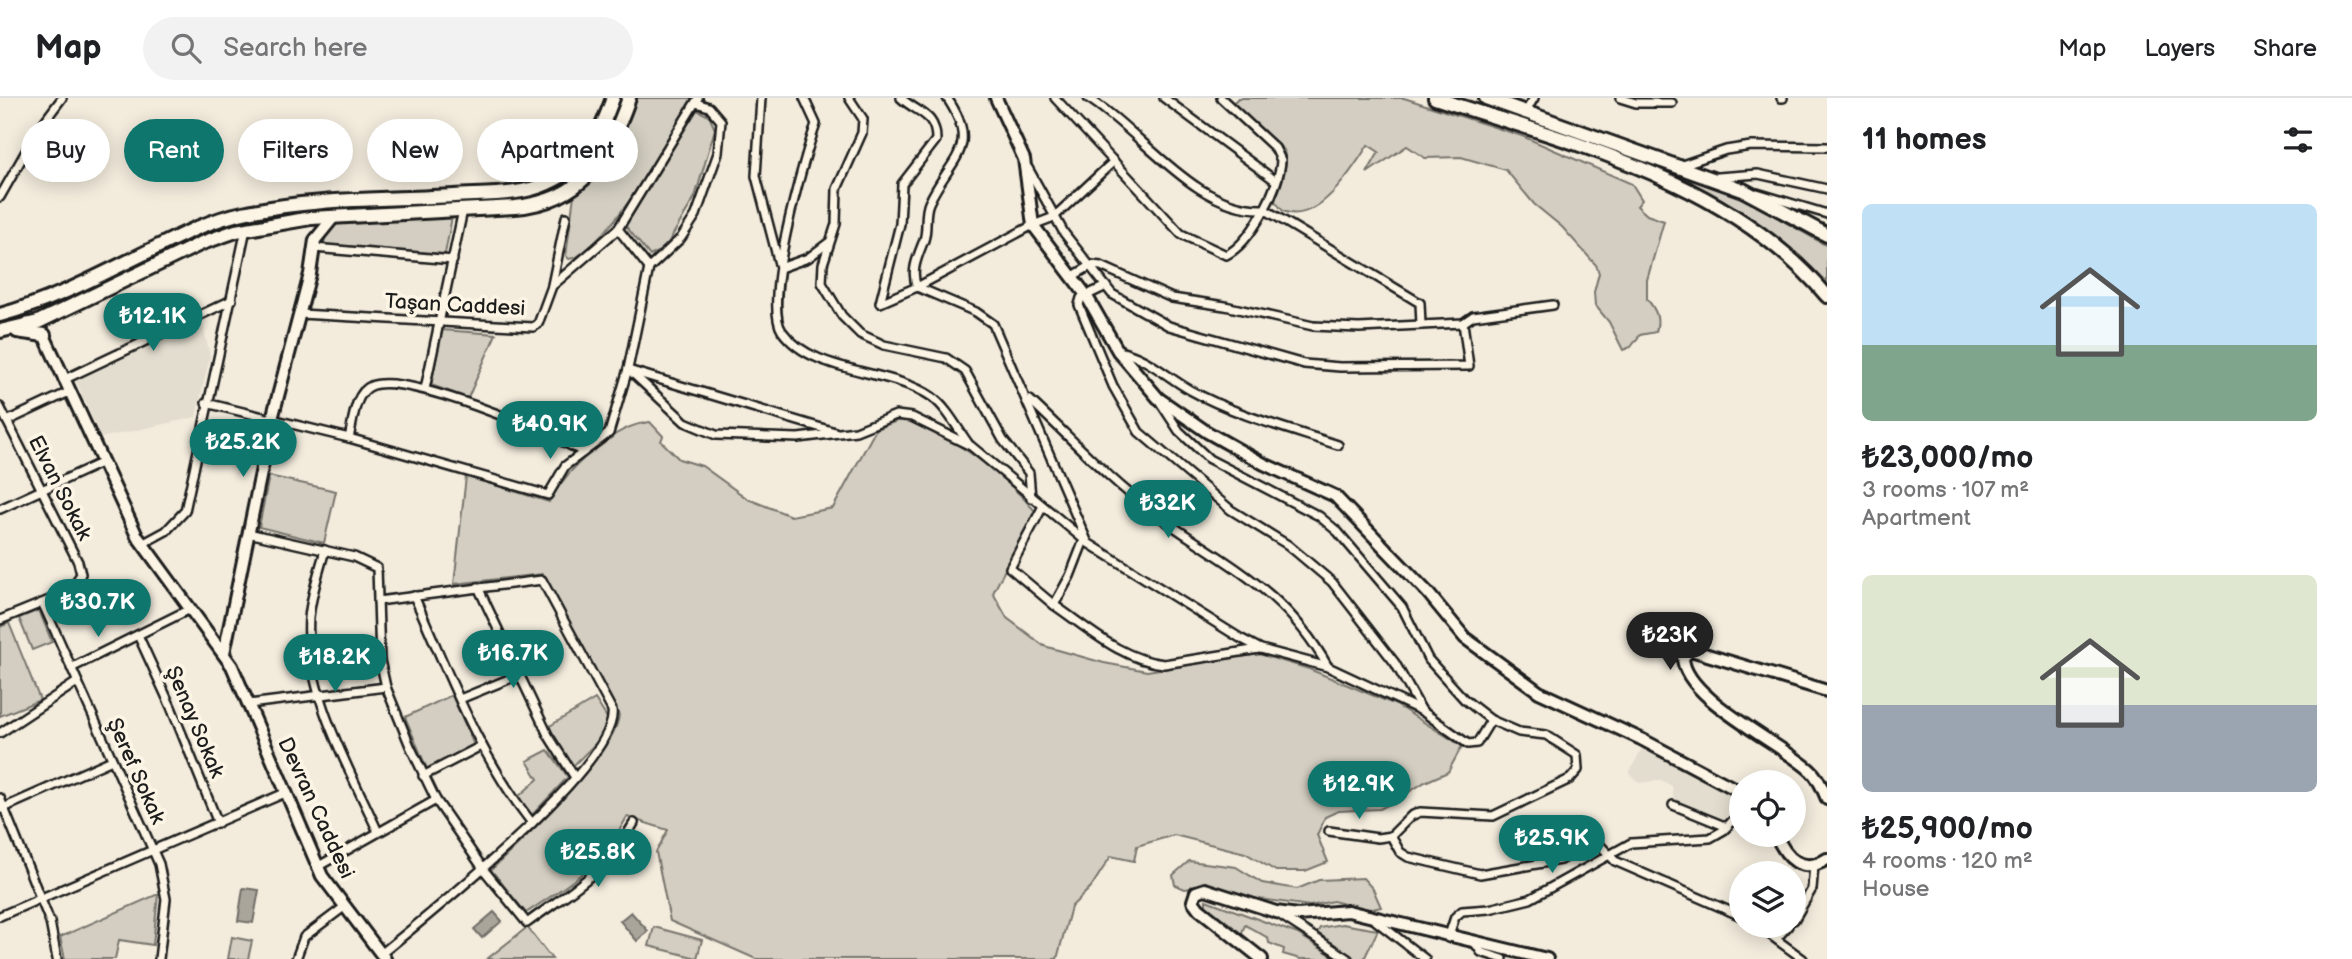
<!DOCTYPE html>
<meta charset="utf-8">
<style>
:root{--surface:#fff;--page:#f2f2f2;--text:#202124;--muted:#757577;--line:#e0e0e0;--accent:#0f766e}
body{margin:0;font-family:"Balsamiq Sans",sans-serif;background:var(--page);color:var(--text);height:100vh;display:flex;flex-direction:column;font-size:26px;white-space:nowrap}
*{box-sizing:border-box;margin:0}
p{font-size:23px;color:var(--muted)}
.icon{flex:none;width:38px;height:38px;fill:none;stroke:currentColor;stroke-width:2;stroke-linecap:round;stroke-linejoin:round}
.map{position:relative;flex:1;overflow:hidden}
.sheet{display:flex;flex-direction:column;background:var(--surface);width:525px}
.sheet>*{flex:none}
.guide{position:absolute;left:21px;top:21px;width:665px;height:63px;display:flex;gap:14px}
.controls{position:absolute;left:1729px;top:672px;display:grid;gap:14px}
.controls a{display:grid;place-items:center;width:77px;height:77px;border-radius:50%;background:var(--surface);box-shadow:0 4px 18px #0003;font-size:35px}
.price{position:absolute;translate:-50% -60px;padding:0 16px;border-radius:24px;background:var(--accent);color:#fff;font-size:23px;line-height:46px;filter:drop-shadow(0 2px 4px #0008)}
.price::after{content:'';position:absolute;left:50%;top:42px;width:21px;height:16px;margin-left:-10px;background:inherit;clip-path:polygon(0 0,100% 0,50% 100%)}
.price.active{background:#222;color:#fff}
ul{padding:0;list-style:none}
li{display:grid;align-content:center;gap:14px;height:371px;padding:0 35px}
li span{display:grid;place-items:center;height:217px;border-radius:10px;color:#555}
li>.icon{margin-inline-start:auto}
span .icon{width:126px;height:126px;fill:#fffc;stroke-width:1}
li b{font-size:30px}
h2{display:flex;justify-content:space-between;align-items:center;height:84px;padding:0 35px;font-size:30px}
.pill{padding:0 24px;border-radius:32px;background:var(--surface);box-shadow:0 4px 18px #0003;font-size:24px;line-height:63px}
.pill.active{background:var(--accent);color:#fff}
header{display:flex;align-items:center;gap:42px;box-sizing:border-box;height:98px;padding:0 35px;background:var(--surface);border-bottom:2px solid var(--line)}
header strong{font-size:33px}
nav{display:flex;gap:38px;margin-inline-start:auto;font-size:24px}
.search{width:490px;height:63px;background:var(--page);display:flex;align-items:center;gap:18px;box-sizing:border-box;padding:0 24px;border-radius:38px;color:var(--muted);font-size:26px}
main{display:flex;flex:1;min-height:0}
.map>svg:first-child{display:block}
.built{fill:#e3ddcf}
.green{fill:#d3cec1;stroke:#78756e;stroke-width:2}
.water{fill:#aaa59b;stroke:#716e68;stroke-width:2}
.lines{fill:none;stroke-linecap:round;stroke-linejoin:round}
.minor-casing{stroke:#1c1c1c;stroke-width:12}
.secondary-casing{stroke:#1c1c1c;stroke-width:16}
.primary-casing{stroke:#1c1c1c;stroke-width:18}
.minor{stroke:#fcf5e5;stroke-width:7}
.secondary{stroke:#fcf5e5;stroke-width:10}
.primary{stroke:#fcf5e5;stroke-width:12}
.labels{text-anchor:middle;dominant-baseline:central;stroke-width:7;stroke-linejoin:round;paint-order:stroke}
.street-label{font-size:21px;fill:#1c1c1c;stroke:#fcf5e5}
</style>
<header>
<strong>Map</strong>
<div class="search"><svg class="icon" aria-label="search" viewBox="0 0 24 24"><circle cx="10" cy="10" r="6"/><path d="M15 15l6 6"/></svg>Search here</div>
<nav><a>Map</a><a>Layers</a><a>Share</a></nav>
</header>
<main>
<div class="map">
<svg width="1827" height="861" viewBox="0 0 1827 861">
<rect width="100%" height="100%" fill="#f3ecdd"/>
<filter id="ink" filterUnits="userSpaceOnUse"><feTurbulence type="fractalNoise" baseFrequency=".0143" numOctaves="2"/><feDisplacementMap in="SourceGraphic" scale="14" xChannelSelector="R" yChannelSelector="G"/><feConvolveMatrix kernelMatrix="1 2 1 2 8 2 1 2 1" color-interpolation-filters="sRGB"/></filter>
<g filter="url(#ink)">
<g class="built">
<path d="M 202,223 L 210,258 L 196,319 L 101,340 L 76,283 Z"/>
<path d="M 1644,646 L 1728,695 L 1733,708 L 1724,723 L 1674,706 L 1672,688 L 1661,682 L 1639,685 L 1629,675 Z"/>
</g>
<g class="green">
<path d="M 637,0 L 695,0 C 679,31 600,159 569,161 L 566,158 L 574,97 C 608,70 623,40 637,0 Z"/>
<path d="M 1238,0 L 1404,0 L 1522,38 L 1632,86 L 1642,102 L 1637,108 L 1647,117 L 1664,123 L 1647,182 L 1647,201 C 1656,212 1660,220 1656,234 L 1640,237 L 1631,249 L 1623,252 L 1609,224 L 1595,207 L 1594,194 L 1599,175 L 1596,167 L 1562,129 L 1534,106 L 1506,72 L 1461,59 L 1425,60 L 1407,48 L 1367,75 L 1379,54 L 1368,47 C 1353,71 1317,128 1283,113 L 1275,103 L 1286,65 L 1284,52 L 1233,5 Z"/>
<path d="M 697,12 L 709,18 L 715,31 L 695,99 L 665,150 L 650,158 L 624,126 Z"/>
<path d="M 1688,80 L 1747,102 L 1827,148 L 1827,195 L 1705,99 Z"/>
<path d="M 452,119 L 445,156 L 324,147 L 326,135 L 333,126 Z"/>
<path d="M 442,232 L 496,236 L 468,300 L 431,287 Z"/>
<path d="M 902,321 C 949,333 1004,377 1035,413 L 993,495 L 1007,520 L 1044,548 L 1104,565 L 1147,573 L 1259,556 L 1309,571 L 1396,607 L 1462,648 L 1448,674 L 1425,684 L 1390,706 L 1380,711 L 1338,713 L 1325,719 L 1317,737 L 1328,764 L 1305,773 L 1276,773 L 1245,755 L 1174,737 L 1137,748 L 1134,763 L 1111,758 L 1091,789 L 1071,809 L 1057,861 L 756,861 L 670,823 L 656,754 L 668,732 L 627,719 C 602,767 569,787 526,815 L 491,772 C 521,744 616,655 619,617 L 543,476 L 454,486 L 466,378 L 549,404 C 566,372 613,327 650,324 L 663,338 L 661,343 L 679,361 L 702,368 L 748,401 L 791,418 L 833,410 L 876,331 Z"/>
<path d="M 269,378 L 336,393 L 324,445 L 259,429 Z"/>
<path d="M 39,512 L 52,544 L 32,552 L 19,520 Z"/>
<path d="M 9,525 L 40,602 L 0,618 L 0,529 Z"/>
<path d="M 452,597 L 474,647 L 427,671 L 405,619 Z"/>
<path d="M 595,601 L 609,623 L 600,641 L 572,669 L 548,629 Z"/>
<path d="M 548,652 L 568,679 L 532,717 L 518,699 L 538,681 L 527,663 Z"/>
<path d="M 1189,763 L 1236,769 L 1262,785 L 1297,791 L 1319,782 L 1363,780 L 1373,791 L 1381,809 L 1368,812 L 1333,803 L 1310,808 L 1253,800 L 1205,788 L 1185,791 L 1175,787 L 1173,777 Z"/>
<path d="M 158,796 L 153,847 L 119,842 L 115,861 L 65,861 L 60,839 Z"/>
<path d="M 1206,802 L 1298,836 L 1337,861 L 1300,861 L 1283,856 L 1284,851 L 1269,845 L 1268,840 L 1245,827 L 1239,842 L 1206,811 Z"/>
<path d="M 1342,826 L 1378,832 L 1364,861 L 1355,861 L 1316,837 L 1320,830 Z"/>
<path d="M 527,829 L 552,861 L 487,861 L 525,831 Z"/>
<path d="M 654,829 L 702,842 L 697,860 L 649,848 Z"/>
<path d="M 232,839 L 252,843 L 248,861 L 228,861 Z"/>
</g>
<g class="water">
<path d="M 243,790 L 259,792 L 253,825 L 238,823 Z"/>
<path d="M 494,814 L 502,823 L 482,840 L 474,831 Z"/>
<path d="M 631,814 L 648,833 L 637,843 L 620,823 Z"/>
</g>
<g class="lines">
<defs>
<g id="minor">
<path d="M 761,0 L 756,78 L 779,166"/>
<path d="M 804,0 L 816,26 C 804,60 762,204 782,233 C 813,277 891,270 932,299 C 947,310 957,330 968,345"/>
<path d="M 849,0 L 863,21 L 862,35 L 837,91 L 836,126 L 823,166 L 822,185 L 842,218 L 860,236 L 884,247 L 946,260 L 965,273 L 1003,342 L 1029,375 L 1031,400"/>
<path d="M 901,0 C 917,15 936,15 936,42 L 902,86 L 900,126 L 880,205 L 917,189 L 1033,127 L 1054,119 L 1114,63"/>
<path d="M 947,0 C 982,51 949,61 929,105 C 924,116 928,130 924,142 C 918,158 910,173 917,189 L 976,214 L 993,226 L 1087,443"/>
<path d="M 1055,0 L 1181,136 L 1226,157 C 1251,145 1280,89 1281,62 L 1275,50 L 1221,0"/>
<path d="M 1088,0 C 1143,34 1194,113 1264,111 L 1420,205 L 1421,227"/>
<path d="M 1164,0 L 1276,83"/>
<path d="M 1620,0 L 1636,5 L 1672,5"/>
<path d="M 1781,0 L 1783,0"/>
<path d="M 1526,13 L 1534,0"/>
<path d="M 1679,68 L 1726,52 L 1751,48 L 1827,49"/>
<path d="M 1028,70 L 1064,135 L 1112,196 L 1169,228 L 1304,266 L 1340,269 L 1469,268 L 1463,225"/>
<path d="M 1718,79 L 1758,76 L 1827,91"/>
<path d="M 1757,95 L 1827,116"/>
<path d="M 0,99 L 38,32 L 62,0"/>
<path d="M 618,131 L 649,170"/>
<path d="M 314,150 L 453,162"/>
<path d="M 780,170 L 808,160 L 828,145"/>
<path d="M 1073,178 L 1092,167 L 1101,168 L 1172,200 L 1225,208 L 1313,228 L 1359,230 L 1463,225 L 1473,218 L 1553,207"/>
<path d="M 552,187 L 566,119"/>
<path d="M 1106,188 L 1081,200 L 1079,207 L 1113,288 L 1139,334 L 1231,412 L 1288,447 L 1332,484 L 1395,565 L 1422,613"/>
<path d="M 300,216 L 533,229 L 538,226 L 552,188 L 618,131 L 698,0"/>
<path d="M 1118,253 C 1148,259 1165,278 1190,292 C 1235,317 1289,331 1338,347"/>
<path d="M 628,271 L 685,324 L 716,337 L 798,340 L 856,333 L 896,317 L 912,319 L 971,348 L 1088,445 L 1240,540 L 1261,551 L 1328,569 L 1422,613 L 1468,646 L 1477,645 L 1491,622"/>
<path d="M 628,272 L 835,334"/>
<path d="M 63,282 L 232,202"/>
<path d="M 425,291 L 463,112"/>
<path d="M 1030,302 C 1070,339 1108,381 1153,414 C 1223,466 1283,488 1328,569"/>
<path d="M 1160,304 L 1179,333 L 1209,361 L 1319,418 L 1338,434 L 1402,509 L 1428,561 L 1464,601 L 1491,622 L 1519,634 L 1546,637 L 1577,657 L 1578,672 L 1570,681 L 1493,718 L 1420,714 L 1411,718 L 1391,738 L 1400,754 L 1408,759 L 1480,776 L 1560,762 L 1597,744 L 1615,763 L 1741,818"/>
<path d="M 206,305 L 349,340 L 548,397 L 565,368 L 609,335 L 628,271 L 649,170 L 681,140 L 696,117 L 718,55 L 721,23 L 709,9 L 696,5"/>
<path d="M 0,309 L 78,464 L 81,476 L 69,494 L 0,522"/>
<path d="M 7,323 L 69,294"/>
<path d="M 349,340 C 353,325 354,295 371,288 C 404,273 549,335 583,354"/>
<path d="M 1042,410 L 1010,470 L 1054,507 L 1070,478 L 1084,442"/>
<path d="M 0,411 L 103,364"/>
<path d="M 248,435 L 354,459 L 377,470 L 380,562 L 386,589 L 410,648 L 436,702 L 484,772 L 527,825 C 570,793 607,774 634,725"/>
<path d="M 142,446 L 166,433 L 185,413 L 246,131"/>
<path d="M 325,452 C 319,474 311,497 309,520 C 304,594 349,669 378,734"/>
<path d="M 478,489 L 548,637 L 574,678"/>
<path d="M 414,498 C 449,576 478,657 532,725"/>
<path d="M 378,503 L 542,482 L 612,612 C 620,665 425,820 381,856"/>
<path d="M 43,506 L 159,766 L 166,801 L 159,861"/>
<path d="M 1054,507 C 1088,530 1122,562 1164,566 L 1259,551"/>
<path d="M 138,537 L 171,609 L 218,725"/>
<path d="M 71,570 L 190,511"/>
<path d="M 460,601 L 521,576"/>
<path d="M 249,606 L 386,589"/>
<path d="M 0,635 L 77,584"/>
<path d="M 423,678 L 481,648"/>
<path d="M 0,700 L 50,824 L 57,861"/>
<path d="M 1673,707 L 1727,729"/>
<path d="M 1,711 L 112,662"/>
<path d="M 1329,733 L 1378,740 L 1391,738"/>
<path d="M 317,769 L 436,702"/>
<path d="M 1277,815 L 1348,861"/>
<path d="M 0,818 L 285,695"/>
<path d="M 1794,822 L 1812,791 L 1814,767"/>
<path d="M 1376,823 L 1425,861"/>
<path d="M 1758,828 L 1803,861"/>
<path d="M 1778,839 L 1788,828"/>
<path d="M 1448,840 L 1455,819 L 1462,813 L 1489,811 L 1530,801 L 1631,745 L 1710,740 L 1724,732 L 1741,713"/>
<path d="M 1475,845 L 1481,854 L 1503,861"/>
<path d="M 296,861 L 304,839 L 344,809"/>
</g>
<g id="secondary">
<path d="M 996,0 L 1024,61 L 1033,127 L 1086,197 L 1118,253 L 1158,300 L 1207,334 L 1264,366 L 1335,398 L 1428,495 L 1465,540 L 1539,594 L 1641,641 L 1741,694"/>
<path d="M 44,237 L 137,438 L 232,568 L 322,778 L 385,861"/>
<path d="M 224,555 L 272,321 L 310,176 L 315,142 L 333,120"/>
<path d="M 1827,593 L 1691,552 L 1683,559 C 1683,600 1783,646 1811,673 C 1819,680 1823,692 1827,701"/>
<path d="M 1776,737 C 1786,760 1802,777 1827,761"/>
<path d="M 1262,861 L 1199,811 L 1193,803 L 1196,794 L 1205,791 L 1276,814 L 1298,817 L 1348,813 L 1547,861"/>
</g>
<g id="primary">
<path d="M 1435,0 C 1572,45 1730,82 1827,198"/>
<path d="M 1486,0 L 1743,92 L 1827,137"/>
<path d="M 0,217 C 55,202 104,175 155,150 C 183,136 213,121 243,115 C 312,100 385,102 454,98 C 485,96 520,98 548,85 C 586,69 600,36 613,0"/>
<path d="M 0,233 L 38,224 L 202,145 L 236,133 L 311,120 L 515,109 C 584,103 608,59 629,0"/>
<path d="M 17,233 L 44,237"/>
</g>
</defs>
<use href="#minor" class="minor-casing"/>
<use href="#secondary" class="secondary-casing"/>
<use href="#primary" class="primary-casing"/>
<use href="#minor" class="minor"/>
<use href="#secondary" class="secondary"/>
<use href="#primary" class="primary"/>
</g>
</g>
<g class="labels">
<g class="street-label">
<text transform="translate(455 207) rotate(3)">Taşan Caddesi</text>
<text transform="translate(60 390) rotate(63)">Elvan Sokak</text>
<text transform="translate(195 624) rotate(67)">Şenay Sokak</text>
<text transform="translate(136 673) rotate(66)">Şeref Sokak</text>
<text transform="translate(316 710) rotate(65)">Devran Caddesi</text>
</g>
</g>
</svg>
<div class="controls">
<a><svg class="icon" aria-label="locate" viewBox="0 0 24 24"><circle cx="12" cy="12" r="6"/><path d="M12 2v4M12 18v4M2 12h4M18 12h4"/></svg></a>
<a><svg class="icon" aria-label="layers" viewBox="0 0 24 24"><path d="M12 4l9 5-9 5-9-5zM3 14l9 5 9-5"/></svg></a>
</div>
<b class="price" style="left:153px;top:255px">₺12.1K</b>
<b class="price" style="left:550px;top:363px">₺40.9K</b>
<b class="price" style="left:243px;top:381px">₺25.2K</b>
<b class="price" style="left:1168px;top:442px">₺32K</b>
<b class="price" style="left:98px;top:541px">₺30.7K</b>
<b class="price active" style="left:1670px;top:574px">₺23K</b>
<b class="price" style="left:513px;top:592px">₺16.7K</b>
<b class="price" style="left:335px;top:596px">₺18.2K</b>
<b class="price" style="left:1359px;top:723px">₺12.9K</b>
<b class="price" style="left:1552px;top:777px">₺25.9K</b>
<b class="price" style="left:598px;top:791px">₺25.8K</b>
<div class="guide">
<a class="pill">Buy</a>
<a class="pill active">Rent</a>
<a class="pill">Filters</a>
<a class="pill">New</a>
<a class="pill">Apartment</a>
</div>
</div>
<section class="sheet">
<h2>11 homes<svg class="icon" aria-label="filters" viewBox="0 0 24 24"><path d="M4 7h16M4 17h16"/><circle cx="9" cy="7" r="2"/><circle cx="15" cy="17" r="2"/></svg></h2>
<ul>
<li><span style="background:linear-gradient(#bfe0f5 65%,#7fa58c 0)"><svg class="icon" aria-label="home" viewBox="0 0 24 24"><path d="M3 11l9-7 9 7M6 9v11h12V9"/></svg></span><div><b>₺23,000/mo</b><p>3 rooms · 107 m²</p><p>Apartment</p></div></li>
<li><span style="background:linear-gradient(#dfe7d0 60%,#9aa5b1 0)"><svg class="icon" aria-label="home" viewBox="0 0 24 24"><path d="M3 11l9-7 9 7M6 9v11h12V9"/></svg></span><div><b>₺25,900/mo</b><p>4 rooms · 120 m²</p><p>House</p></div></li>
</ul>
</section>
</main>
